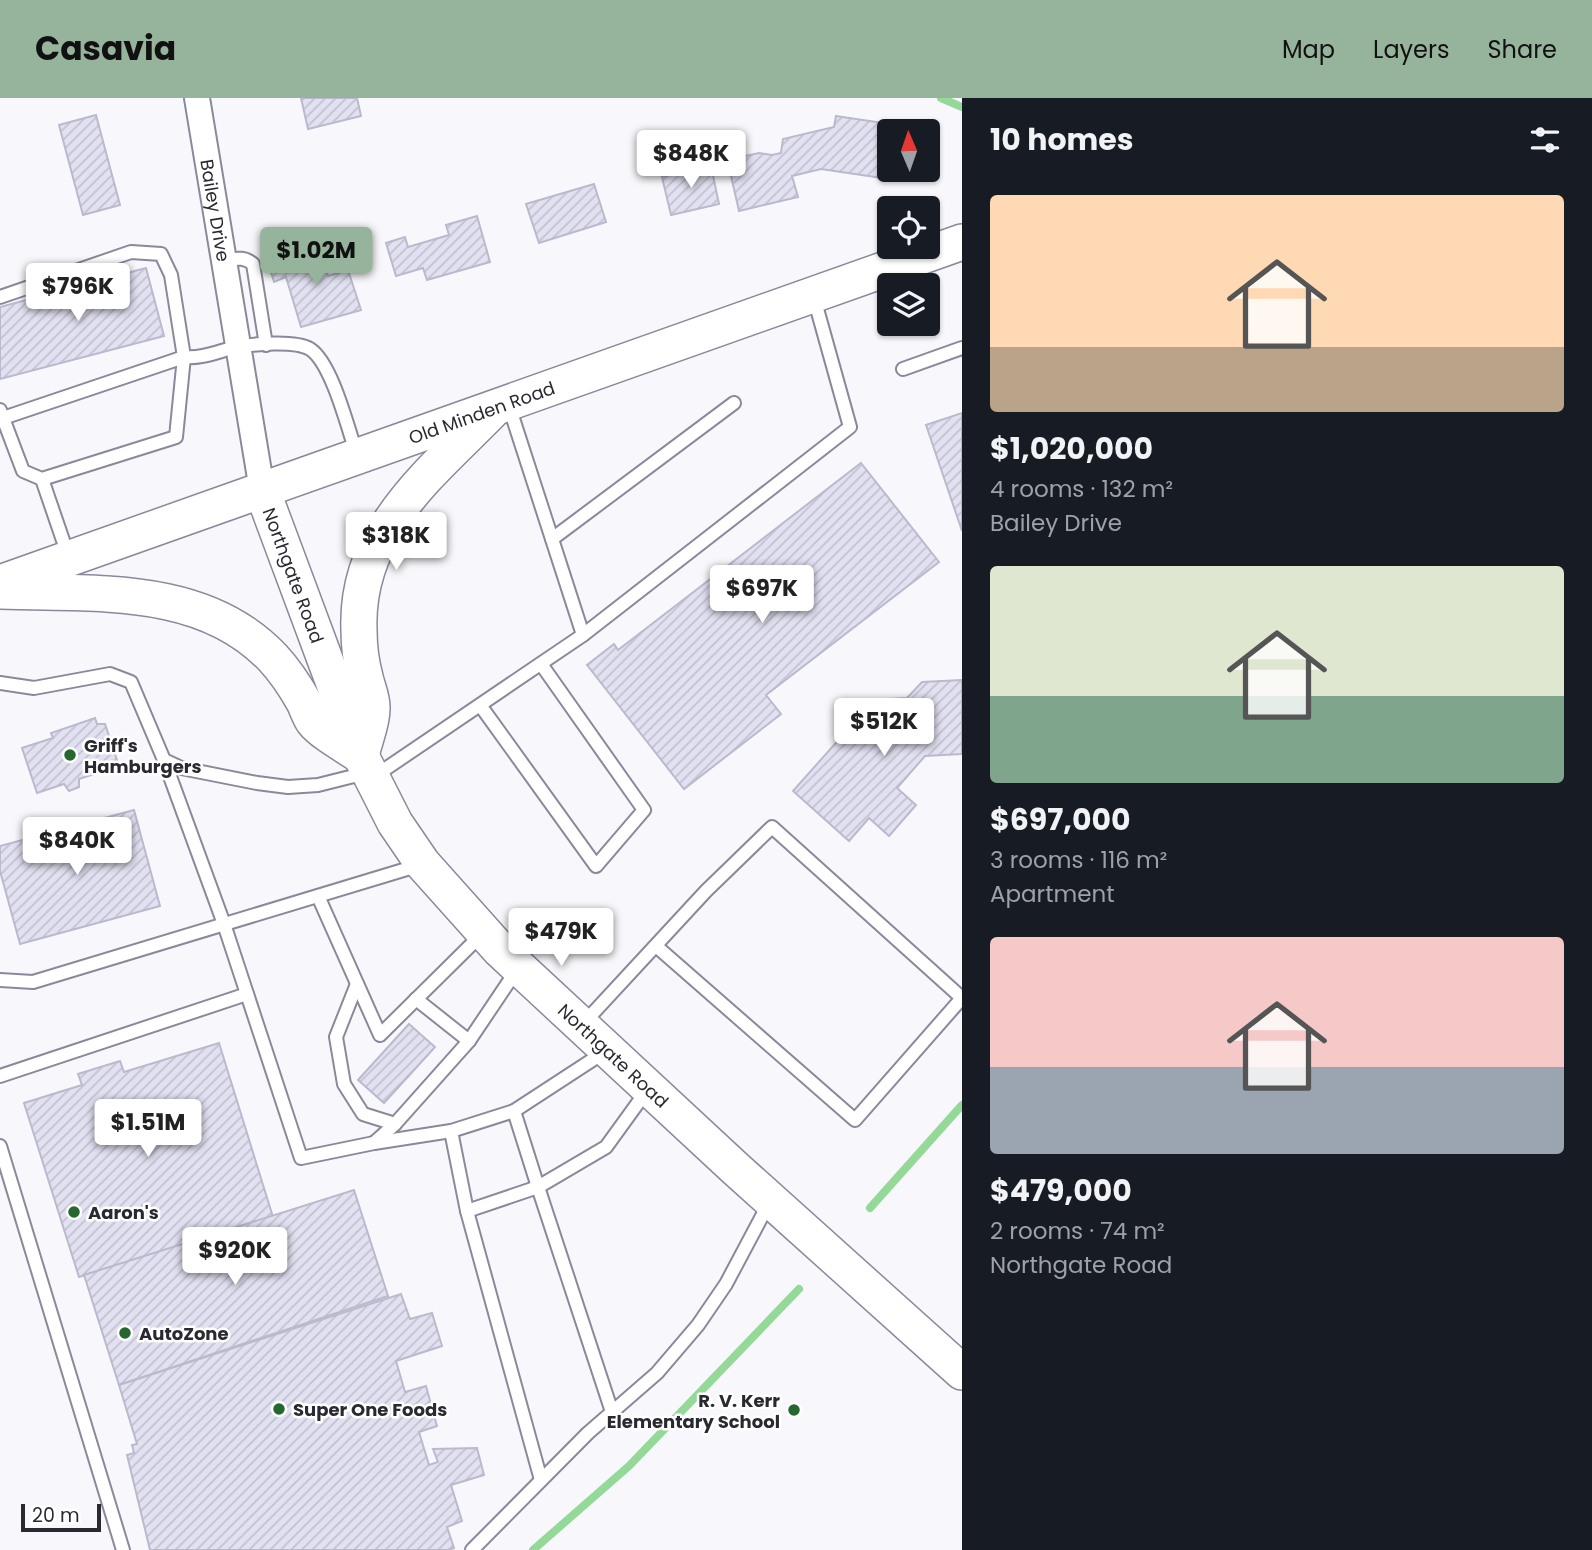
<!DOCTYPE html>
<meta charset="utf-8">
<style>
:root{--surface:#171b24;--page:#242831;--text:#f1f3f6;--muted:#9ea1a6;--accent:#96b49c}
body{margin:0;font-family:Poppins,sans-serif;background:var(--page);color:var(--text);height:100vh;display:flex;flex-direction:column;font-size:26px;white-space:nowrap}
*{box-sizing:border-box;margin:0}
p{font-size:23px;color:var(--muted)}
.icon{flex:none;width:38px;height:38px;fill:none;stroke:currentColor;stroke-width:2;stroke-linecap:round;stroke-linejoin:round}
.map{position:relative;flex:1;overflow:hidden}
.sheet{display:flex;flex-direction:column;background:var(--surface);width:630px}
.sheet>*{flex:none}
.needle{width:46px;rotate:358deg}
.fabs{position:absolute;left:877px;top:21px;display:grid;gap:14px}
.fabs a{display:grid;place-items:center;width:63px;height:63px;border-radius:7px;background:var(--surface);box-shadow:0 2px 5px #0004;font-size:35px}
.scale{position:absolute;left:21px;bottom:18px;width:80px;box-sizing:border-box;padding-left:7px;border:4px solid #292931;border-top:0;font-size:19px;line-height:24px;white-space:nowrap;color:#292931;-webkit-text-stroke:5px #fff;paint-order:stroke}
.price{position:absolute;translate:-50% -60px;padding:0 16px;border-radius:7px;background:#fff;color:#222;font-size:23px;line-height:46px;filter:drop-shadow(0 2px 4px #0008)}
.price::after{content:'';position:absolute;left:50%;top:42px;width:21px;height:16px;margin-left:-10px;background:inherit;clip-path:polygon(0 0,100% 0,50% 100%)}
.price.current{background:var(--accent);color:#111}
ul{padding:0;list-style:none}
li{display:grid;align-content:center;gap:14px;height:371px;padding:0 28px}
li span{display:grid;place-items:center;height:217px;border-radius:7px;color:#555}
li>.icon{margin-inline-start:auto}
span .icon{width:126px;height:126px;fill:#fffc;stroke-width:1}
li b{font-size:30px}
h2{display:flex;justify-content:space-between;align-items:center;height:84px;padding:0 28px;font-size:30px}
header{display:flex;align-items:center;gap:42px;box-sizing:border-box;height:98px;padding:0 35px;background:var(--accent);color:#111}
header strong{font-size:33px}
nav{display:flex;gap:38px;margin-inline-start:auto;font-size:24px}
main{display:flex;flex:1;min-height:0}
.map>svg:first-child{display:block}
.lines{fill:none;stroke-linecap:round;stroke-linejoin:round}
.stream{stroke:#95d999;stroke-width:8}
.building{fill:url(#building-hatch);stroke:#bab9ce;stroke-width:2}
.lane-casing{stroke:#8a899c;stroke-width:16}
.street-casing{stroke:#8a899c;stroke-width:28}
.secondary-casing{stroke:#8a899c;stroke-width:38}
.lane{stroke:#fff;stroke-width:12}
.street{stroke:#fff;stroke-width:24}
.secondary{stroke:#fff;stroke-width:35}
.poi-dot{fill:#26662f;stroke:#fff;stroke-width:2.5}
.labels{text-anchor:middle;dominant-baseline:central;stroke-width:5;stroke-linejoin:round;paint-order:stroke}
.street-label{font-size:18px;fill:#292931;stroke:#fff}
.poi-label{font-size:18px;font-weight:bold;fill:#292931;stroke:#fff;text-anchor:start}
</style>
<header>
<strong>Casavia</strong>
<nav><a>Map</a><a>Layers</a><a>Share</a></nav>
</header>
<main>
<div class="map">
<svg width="962" height="1452" viewBox="0 0 962 1452">
<defs>
<pattern id="building-hatch" width="6" height="6" patternUnits="userSpaceOnUse" patternTransform="scale(1.75)"><rect width="6" height="6" fill="#e2e1f2"/><path d="M-1 1l2-2M0 6l6-6M5 7l2-2" fill="none" stroke="#c2c1d0"/></pattern>
</defs>
<rect width="100%" height="100%" fill="#f8f8fc"/>
<g class="lines">
<g class="stream">
<path d="M 941,0 L 962,9"/>
<path d="M 870,1110 L 962,1007"/>
<path d="M 533,1452 L 629,1368 L 799,1191"/>
</g>
</g>
<g class="building">
<path d="M 301,0 L 357,0 L 361,18 L 308,31 Z"/>
<path d="M 96,17 L 120,107 L 83,117 L 59,27 Z"/>
<path d="M 836,18 L 897,27 L 896,33 L 889,33 L 889,81 L 821,71 L 792,78 L 798,99 L 739,113 L 729,69 L 744,66 L 745,58 L 759,55 L 772,57 L 781,55 L 783,41 L 834,29 Z"/>
<path d="M 711,68 L 719,106 L 671,117 L 662,79 Z"/>
<path d="M 594,86 L 606,124 L 539,145 L 526,106 Z"/>
<path d="M 477,118 L 490,164 L 427,182 L 423,170 L 396,178 L 386,145 L 405,139 L 408,149 L 449,137 L 446,127 Z"/>
<path d="M 319,149 L 328,178 L 348,172 L 361,212 L 301,229 L 286,179 L 274,184 L 268,164 Z"/>
<path d="M 146,170 L 164,238 L 0,281 L 0,209 Z"/>
<path d="M 962,315 L 962,433 L 926,327 Z"/>
<path d="M 861,365 L 939,464 L 766,597 L 781,616 L 684,691 L 587,567 L 614,546 L 618,552 Z"/>
<path d="M 962,582 L 962,656 L 925,658 L 897,690 L 916,707 L 889,738 L 869,720 L 849,743 L 793,693 L 874,602 L 907,600 L 922,584 Z"/>
<path d="M 95,620 L 97,626 L 105,626 L 118,665 L 114,666 L 115,669 L 79,681 L 79,689 L 69,693 L 64,686 L 37,695 L 22,650 L 53,640 L 51,635 Z"/>
<path d="M 134,712 L 160,808 L 20,846 L 0,773 L 0,748 Z"/>
<path d="M 409,926 L 435,949 L 384,1005 L 358,982 Z"/>
<path d="M 219,945 L 273,1119 L 79,1179 L 24,1005 L 82,987 L 78,976 L 120,963 L 124,974 Z"/>
<path d="M 354,1092 L 388,1198 L 119,1287 L 84,1177 Z"/>
<path d="M 401,1196 L 410,1221 L 432,1215 L 442,1248 L 396,1263 L 405,1294 L 426,1288 L 437,1328 L 419,1334 L 429,1367 L 438,1364 L 433,1351 L 477,1350 L 484,1377 L 451,1387 L 462,1423 L 447,1429 L 454,1450 L 448,1452 L 150,1452 L 127,1357 L 134,1355 L 132,1347 L 137,1346 L 119,1287 Z"/>
</g>
<g class="lines">
<defs>
<g id="lane">
<path d="M 224,162 C 235,161 244,158 253,166 L 266,247"/>
<path d="M 0,199 L 131,154 L 161,156 L 171,177 L 184,259 L 176,339 L 42,381 L 23,373 L 0,312"/>
<path d="M 903,271 L 962,250"/>
<path d="M 3,320 L 184,259 C 202,261 219,253 236,249 C 254,246 295,242 310,251 C 332,265 348,331 357,357"/>
<path d="M 42,381 L 69,460"/>
<path d="M 552,441 L 734,305"/>
<path d="M 583,537 L 850,329 L 814,200"/>
<path d="M 0,585 L 34,590 L 110,576 L 131,584 L 164,662 L 181,670 L 257,685 L 288,689 L 318,687 L 366,675"/>
<path d="M 480,607 L 596,768 L 644,712 L 541,566"/>
<path d="M 164,662 L 224,826 L 301,1060 L 374,1045 L 451,1033 L 514,1013 L 606,953"/>
<path d="M 375,678 L 583,537 L 509,308"/>
<path d="M 318,798 L 380,937 L 482,836"/>
<path d="M 656,848 L 855,1022 L 962,900"/>
<path d="M 0,882 L 33,884 L 420,767"/>
<path d="M 357,886 L 336,939 L 344,986 L 363,1016 L 395,1026"/>
<path d="M 416,901 L 469,943"/>
<path d="M 582,927 L 706,793 L 772,729 L 962,900"/>
<path d="M 0,978 L 247,896"/>
<path d="M 514,1013 L 538,1089 L 606,1049 L 648,991"/>
<path d="M 451,1033 L 467,1113 L 541,1382"/>
<path d="M 374,1045 L 395,1026 L 469,943 L 518,870"/>
<path d="M 0,1048 L 123,1452"/>
<path d="M 467,1113 L 538,1089 L 612,1314"/>
<path d="M 472,1452 L 588,1335 L 657,1275 L 698,1227 L 726,1186 L 769,1105"/>
</g>
<g id="street">
<path id="s1" d="M 197,0 L 262,392"/>
</g>
<g id="secondary">
<path id="s2" d="M 262,392 L 361,658 L 395,725 L 423,766 L 500,852 L 736,1071 L 962,1274"/>
<path id="s3" d="M 0,485 L 962,144"/>
<path d="M 0,493 C 94,497 202,485 273,560 C 285,573 295,588 304,604 C 307,610 309,617 313,623 C 322,635 348,649 361,658 C 364,643 372,626 372,611 C 373,601 367,589 365,579 C 361,564 359,548 359,532 C 355,434 429,377 491,314"/>
</g>
</defs>
<use href="#lane" class="lane-casing"/>
<use href="#street" class="street-casing"/>
<use href="#secondary" class="secondary-casing"/>
<use href="#lane" class="lane"/>
<use href="#street" class="street"/>
<use href="#secondary" class="secondary"/>
</g>
<g class="poi-dot">
<circle cx="70" cy="657" r="7"/>
<circle cx="74" cy="1114" r="7"/>
<circle cx="125" cy="1235" r="7"/>
<circle cx="279" cy="1311" r="7"/>
<circle cx="794" cy="1312" r="7"/>
</g>
<g class="labels">
<g class="street-label">
<text stroke="none"><textPath href="#s1" startOffset="114">Bailey Drive</textPath></text>
<text stroke="none"><textPath href="#s3" startOffset="511">Old Minden Road</textPath></text>
<text stroke="none"><textPath href="#s2" startOffset="91">Northgate Road</textPath></text>
<text stroke="none"><textPath href="#s2" startOffset="679">Northgate Road</textPath></text>
</g>
<g class="poi-label">
<text x="84" y="647">Griff's<tspan x="84" dy="21">Hamburgers</tspan></text>
<text x="88" y="1114">Aaron's</text>
<text x="139" y="1235">AutoZone</text>
<text x="780" y="1302" text-anchor="end">R. V. Kerr<tspan x="780" dy="21">Elementary School</tspan></text>
<text x="293" y="1311">Super One Foods</text>
</g>
</g>
</svg>
<div class="fabs">
<a><svg class="needle" viewBox="-14 -14 28 28"><path d="M0-13l5 13h-10z" fill="#e53935"/><path d="M0 13l5-13h-10z" fill="#9ea1a6"/></svg></a>
<a><svg class="icon" aria-label="locate" viewBox="0 0 24 24"><circle cx="12" cy="12" r="6"/><path d="M12 2v4M12 18v4M2 12h4M18 12h4"/></svg></a>
<a><svg class="icon" aria-label="layers" viewBox="0 0 24 24"><path d="M12 4l9 5-9 5-9-5zM3 14l9 5 9-5"/></svg></a>
</div>
<div class="scale">20 m</div>
<b class="price" style="left:691px;top:92px">$848K</b>
<b class="price current" style="left:316px;top:189px">$1.02M</b>
<b class="price" style="left:78px;top:225px">$796K</b>
<b class="price" style="left:396px;top:474px">$318K</b>
<b class="price" style="left:762px;top:527px">$697K</b>
<b class="price" style="left:884px;top:660px">$512K</b>
<b class="price" style="left:77px;top:779px">$840K</b>
<b class="price" style="left:561px;top:870px">$479K</b>
<b class="price" style="left:148px;top:1061px">$1.51M</b>
<b class="price" style="left:235px;top:1189px">$920K</b>
</div>
<section class="sheet">
<h2>10 homes<svg class="icon" aria-label="filters" viewBox="0 0 24 24"><path d="M4 7h16M4 17h16"/><circle cx="9" cy="7" r="2"/><circle cx="15" cy="17" r="2"/></svg></h2>
<ul>
<li><span style="background:linear-gradient(#ffd9b3 70%,#b9a48a 0)"><svg class="icon" aria-label="home" viewBox="0 0 24 24"><path d="M3 11l9-7 9 7M6 9v11h12V9"/></svg></span><div><b>$1,020,000</b><p>4 rooms · 132 m²</p><p>Bailey Drive</p></div></li>
<li><span style="background:linear-gradient(#dfe7d0 60%,#7fa58c 0)"><svg class="icon" aria-label="home" viewBox="0 0 24 24"><path d="M3 11l9-7 9 7M6 9v11h12V9"/></svg></span><div><b>$697,000</b><p>3 rooms · 116 m²</p><p>Apartment</p></div></li>
<li><span style="background:linear-gradient(#f6c9c9 60%,#9aa5b1 0)"><svg class="icon" aria-label="home" viewBox="0 0 24 24"><path d="M3 11l9-7 9 7M6 9v11h12V9"/></svg></span><div><b>$479,000</b><p>2 rooms · 74 m²</p><p>Northgate Road</p></div></li>
</ul>
</section>
</main>
